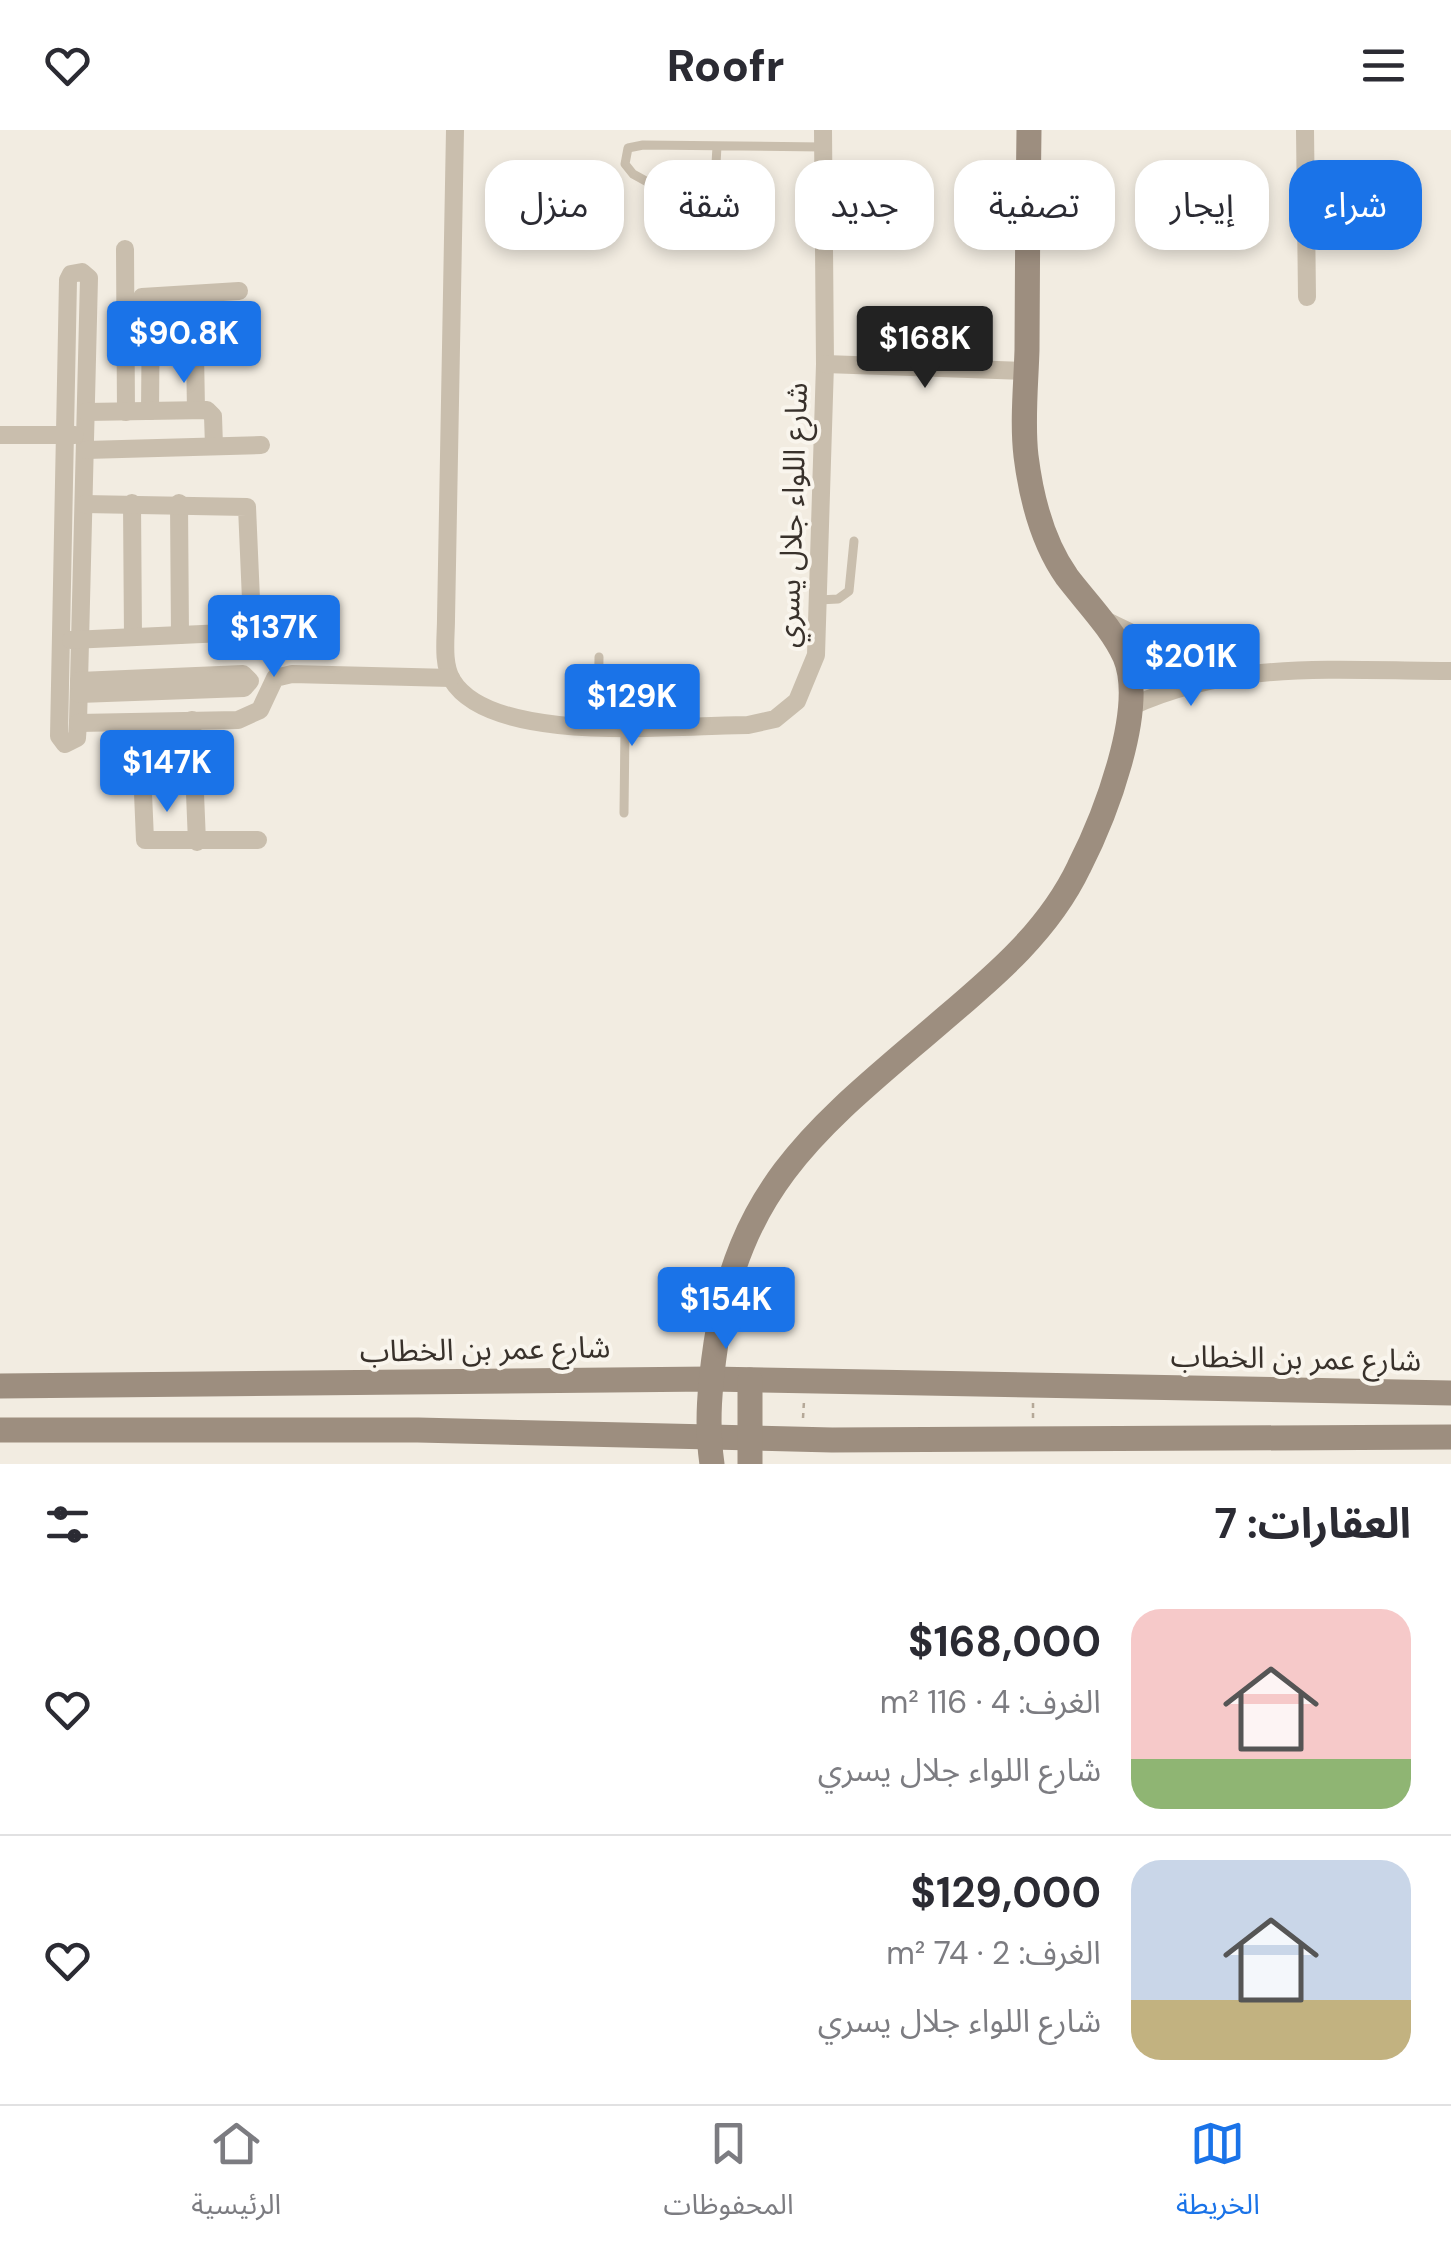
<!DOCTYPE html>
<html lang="ar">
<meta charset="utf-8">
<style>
:root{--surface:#fff;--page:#f2f2f3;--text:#2b2b33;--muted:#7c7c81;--line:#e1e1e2;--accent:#1a73e8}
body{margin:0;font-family:"DM Sans","Noto Sans Arabic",sans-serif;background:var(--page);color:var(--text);direction:rtl;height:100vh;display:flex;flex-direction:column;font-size:38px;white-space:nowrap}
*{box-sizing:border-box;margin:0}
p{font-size:32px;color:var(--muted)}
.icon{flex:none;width:55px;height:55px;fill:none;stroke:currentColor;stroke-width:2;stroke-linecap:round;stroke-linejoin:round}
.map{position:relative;height:1334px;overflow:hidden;direction:ltr}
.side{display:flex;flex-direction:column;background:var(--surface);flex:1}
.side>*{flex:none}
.hud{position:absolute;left:30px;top:30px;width:1392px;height:90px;direction:rtl;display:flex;gap:20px}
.price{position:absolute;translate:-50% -85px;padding:0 22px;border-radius:10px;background:var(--accent);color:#fff;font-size:32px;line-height:65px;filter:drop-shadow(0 2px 5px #0008)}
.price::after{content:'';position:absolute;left:50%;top:60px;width:30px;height:22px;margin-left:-15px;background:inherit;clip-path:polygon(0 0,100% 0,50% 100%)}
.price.on{background:#222;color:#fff}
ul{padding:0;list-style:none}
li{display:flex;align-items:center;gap:30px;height:250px;padding:0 40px}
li+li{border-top:2px solid var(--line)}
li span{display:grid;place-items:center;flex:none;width:280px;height:200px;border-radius:30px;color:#555}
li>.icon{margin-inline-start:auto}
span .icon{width:120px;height:120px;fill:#fffc;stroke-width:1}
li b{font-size:42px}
h2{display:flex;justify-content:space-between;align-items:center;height:120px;padding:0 40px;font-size:42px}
.pill{padding:0 35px;border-radius:30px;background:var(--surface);box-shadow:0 5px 15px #0003;font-size:35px;line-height:90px}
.pill.on{background:var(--accent);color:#fff}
header{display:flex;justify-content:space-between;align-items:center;height:130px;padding:0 40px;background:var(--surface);font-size:45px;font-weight:800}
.tabs{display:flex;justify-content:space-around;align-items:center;height:140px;border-top:2px solid var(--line);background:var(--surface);font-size:28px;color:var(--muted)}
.tabs a{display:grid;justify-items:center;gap:5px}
.tabs .on{color:var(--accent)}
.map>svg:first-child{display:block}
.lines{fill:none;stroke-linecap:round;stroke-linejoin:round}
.path{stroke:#b5a898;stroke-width:2.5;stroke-dasharray:5 5;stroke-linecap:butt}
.lane{stroke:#c9bead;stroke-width:9}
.street{stroke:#c9bead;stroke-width:18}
.secondary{stroke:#9d8e7f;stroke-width:25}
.labels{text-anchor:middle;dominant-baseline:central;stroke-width:8;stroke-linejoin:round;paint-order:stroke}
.street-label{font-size:30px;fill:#38312b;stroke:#f9f5ed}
</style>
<header><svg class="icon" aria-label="menu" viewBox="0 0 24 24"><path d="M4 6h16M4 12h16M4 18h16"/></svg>Roofr<svg class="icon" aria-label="heart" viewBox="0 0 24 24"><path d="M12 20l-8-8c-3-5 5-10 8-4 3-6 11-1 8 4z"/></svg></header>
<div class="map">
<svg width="1451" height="1334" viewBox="0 0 1451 1334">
<rect width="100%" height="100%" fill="#f2ece1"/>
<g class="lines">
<g class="path">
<path d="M 1033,1273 L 1033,1290"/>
<path d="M 803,1288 L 804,1271"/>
</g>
<g class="lane">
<path d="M 717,16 L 714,70 L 700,81 L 633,44 L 625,34 L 628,18 L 643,15 L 823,17"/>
<path d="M 819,470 L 838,469 L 849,461 L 854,411"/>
<path d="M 598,595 L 599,527"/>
<path d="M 624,683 L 625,598"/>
</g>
<g class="street">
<path d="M 455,0 L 446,489 C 446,508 442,533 452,550 C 492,616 677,595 748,595 L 775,589 L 797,571 L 816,525 L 825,234 L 823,0"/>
<path d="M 1305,0 L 1307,167"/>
<path d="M 125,119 L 126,282"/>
<path d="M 82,142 L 89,148 L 78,593 L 77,608 L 65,614 L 59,606 L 68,150 L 71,144 Z"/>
<path d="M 194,164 L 196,280"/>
<path d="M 142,167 L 239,161"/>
<path d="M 825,234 L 1027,241"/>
<path d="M 150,281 L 151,167"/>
<path d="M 86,282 L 207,280 L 213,286 L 214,316"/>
<path d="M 0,305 L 75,305"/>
<path d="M 86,320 L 261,315"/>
<path d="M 132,373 L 133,507"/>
<path d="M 179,373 L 180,505"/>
<path d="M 1105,490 L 1159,516 L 1234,542"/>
<path d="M 71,510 L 246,502 L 252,493 L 247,377 L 84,374"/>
<path d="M 79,564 L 244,558 L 250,551 L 243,544 L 79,551"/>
<path d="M 1130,577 C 1233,529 1341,541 1451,541"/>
<path d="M 192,590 L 197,712"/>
<path d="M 140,592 L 145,710 L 258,710"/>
<path d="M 78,593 L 238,590 L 260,580 L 275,548 L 292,544 L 451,548"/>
</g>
<g class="secondary">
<path d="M 0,1256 L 711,1249 L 1451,1263"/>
<path d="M 0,1300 L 418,1300 L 832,1310 L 1451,1307"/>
<path d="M 712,1334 C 706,1293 710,1254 716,1213 C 741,1049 826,991 944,889 C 996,845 1049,800 1079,737 C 1104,688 1147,579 1125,527 C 1112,498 1086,472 1067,447 C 1043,413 1031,366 1026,326 C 1022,292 1026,254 1027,220 C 1027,147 1028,73 1029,0"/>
<path d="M 750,1334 L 750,1250"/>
</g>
</g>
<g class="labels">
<g class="street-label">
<text transform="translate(792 385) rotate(-88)">شارع اللواء جلال يسري</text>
<text transform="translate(485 1219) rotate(-1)">شارع عمر بن الخطاب</text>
<text transform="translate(1296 1228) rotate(1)">شارع عمر بن الخطاب</text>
</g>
</g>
</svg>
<b class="price" style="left:184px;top:256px">$90.8K</b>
<b class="price on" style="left:925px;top:261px">$168K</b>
<b class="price" style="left:274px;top:550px">$137K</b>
<b class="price" style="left:1191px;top:579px">$201K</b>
<b class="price" style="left:632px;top:619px">$129K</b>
<b class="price" style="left:167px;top:685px">$147K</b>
<b class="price" style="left:726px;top:1222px">$154K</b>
<div class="hud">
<a class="pill on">شراء</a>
<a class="pill">إيجار</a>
<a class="pill">تصفية</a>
<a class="pill">جديد</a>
<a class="pill">شقة</a>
<a class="pill">منزل</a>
</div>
</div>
<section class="side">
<h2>العقارات: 7<svg class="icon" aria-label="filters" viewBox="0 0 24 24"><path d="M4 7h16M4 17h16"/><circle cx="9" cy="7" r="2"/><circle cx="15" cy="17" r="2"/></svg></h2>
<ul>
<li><span style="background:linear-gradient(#f6c9c9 75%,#8fb573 0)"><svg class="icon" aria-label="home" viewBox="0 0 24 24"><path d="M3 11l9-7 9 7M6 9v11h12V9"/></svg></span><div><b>$168,000</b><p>الغرف: 4 · 116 m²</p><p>شارع اللواء جلال يسري</p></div><svg class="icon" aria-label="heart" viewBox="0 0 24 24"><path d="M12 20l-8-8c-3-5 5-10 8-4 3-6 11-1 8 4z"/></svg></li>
<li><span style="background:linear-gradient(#c9d6e8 70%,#c2b280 0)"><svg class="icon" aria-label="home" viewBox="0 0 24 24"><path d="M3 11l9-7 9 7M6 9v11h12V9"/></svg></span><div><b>$129,000</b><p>الغرف: 2 · 74 m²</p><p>شارع اللواء جلال يسري</p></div><svg class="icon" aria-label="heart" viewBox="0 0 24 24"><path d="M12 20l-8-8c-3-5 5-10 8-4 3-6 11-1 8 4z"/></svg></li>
</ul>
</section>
<nav class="tabs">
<a class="on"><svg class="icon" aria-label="map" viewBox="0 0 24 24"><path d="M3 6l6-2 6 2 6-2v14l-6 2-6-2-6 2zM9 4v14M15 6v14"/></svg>الخريطة</a>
<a><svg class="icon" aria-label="saved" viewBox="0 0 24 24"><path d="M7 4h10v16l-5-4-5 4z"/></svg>المحفوظات</a>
<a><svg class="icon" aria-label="home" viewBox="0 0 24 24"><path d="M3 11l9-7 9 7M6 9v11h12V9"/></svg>الرئيسية</a>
</nav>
